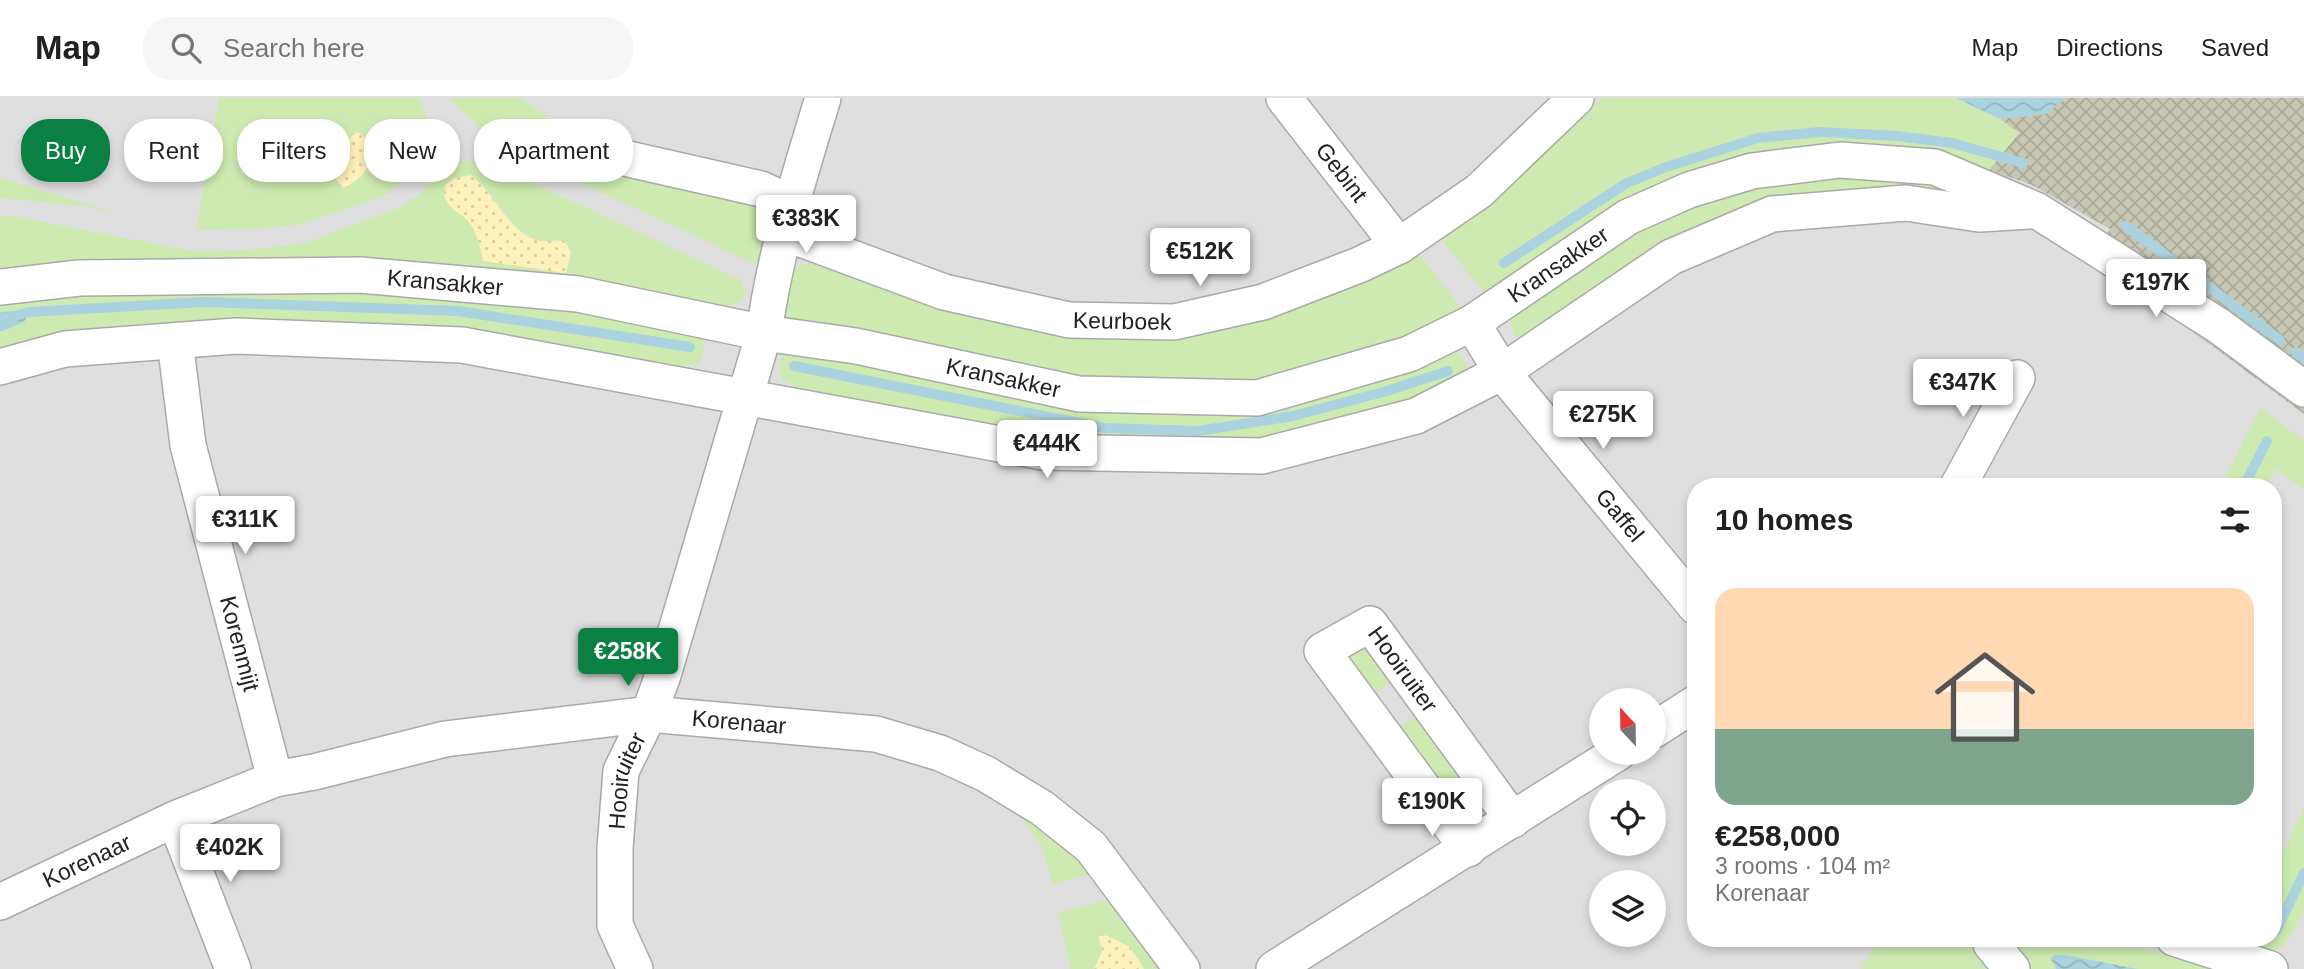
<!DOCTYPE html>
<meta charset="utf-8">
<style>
:root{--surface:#fff;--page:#f6f6f6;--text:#202124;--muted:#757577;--line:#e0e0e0;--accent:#0b8043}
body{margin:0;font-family:Arial,sans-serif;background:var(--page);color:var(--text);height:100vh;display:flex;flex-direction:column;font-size:26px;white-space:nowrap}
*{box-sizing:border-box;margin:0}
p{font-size:23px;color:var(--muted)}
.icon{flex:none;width:38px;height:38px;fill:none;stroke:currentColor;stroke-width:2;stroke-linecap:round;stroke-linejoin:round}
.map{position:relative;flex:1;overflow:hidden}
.details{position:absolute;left:1687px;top:380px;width:595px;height:469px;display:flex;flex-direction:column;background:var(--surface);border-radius:28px;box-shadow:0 4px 10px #0003}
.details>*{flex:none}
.guide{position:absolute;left:21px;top:21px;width:665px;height:63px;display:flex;gap:14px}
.needle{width:46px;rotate:338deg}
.buttons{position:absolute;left:1589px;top:590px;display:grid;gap:14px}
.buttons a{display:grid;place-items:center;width:77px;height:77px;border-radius:50%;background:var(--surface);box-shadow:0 4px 10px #0003;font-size:35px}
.price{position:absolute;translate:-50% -60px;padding:0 16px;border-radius:7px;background:#fff;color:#222;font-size:23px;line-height:46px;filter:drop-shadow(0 2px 4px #0008)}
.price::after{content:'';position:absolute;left:50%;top:42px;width:21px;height:16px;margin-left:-10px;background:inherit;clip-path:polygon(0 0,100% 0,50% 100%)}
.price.current{background:var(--accent);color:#fff}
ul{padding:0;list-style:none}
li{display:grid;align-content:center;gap:14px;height:371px;padding:0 28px}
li+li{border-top:2px solid var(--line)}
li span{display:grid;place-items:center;height:217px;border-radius:21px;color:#555}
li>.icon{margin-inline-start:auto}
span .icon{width:126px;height:126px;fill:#fffc;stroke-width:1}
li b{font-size:30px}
h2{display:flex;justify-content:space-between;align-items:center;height:84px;padding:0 28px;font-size:30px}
.tag{padding:0 24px;border-radius:28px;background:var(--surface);box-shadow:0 4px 10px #0003;font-size:24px;line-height:63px}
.tag.current{background:var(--accent);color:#fff}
header{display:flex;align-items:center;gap:42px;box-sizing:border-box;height:98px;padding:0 35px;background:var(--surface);border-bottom:2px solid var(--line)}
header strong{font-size:33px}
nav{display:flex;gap:38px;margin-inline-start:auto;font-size:24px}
.search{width:490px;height:63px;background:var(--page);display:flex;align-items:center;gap:18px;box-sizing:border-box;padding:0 24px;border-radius:28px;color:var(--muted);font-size:26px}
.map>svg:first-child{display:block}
.residential{fill:#e0dfdf;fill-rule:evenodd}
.construction{fill:url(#construction-cross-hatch)}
.grass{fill:#cdebb0;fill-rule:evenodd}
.sand{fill:url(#sand-dots)}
.water{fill:url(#water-waves)}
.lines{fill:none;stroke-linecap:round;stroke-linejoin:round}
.stream{stroke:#aad3df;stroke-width:10}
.minor-casing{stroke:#a9a9a9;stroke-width:38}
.minor{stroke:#fff;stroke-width:35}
.labels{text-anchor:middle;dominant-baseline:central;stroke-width:7;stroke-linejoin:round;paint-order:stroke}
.street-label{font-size:23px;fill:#222;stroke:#fff}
</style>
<header>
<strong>Map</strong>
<div class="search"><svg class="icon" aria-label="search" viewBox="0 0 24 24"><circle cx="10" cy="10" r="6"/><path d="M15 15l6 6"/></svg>Search here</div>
<nav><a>Map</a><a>Directions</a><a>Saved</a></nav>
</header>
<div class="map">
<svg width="2304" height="871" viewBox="0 0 2304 871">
<defs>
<pattern id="construction-cross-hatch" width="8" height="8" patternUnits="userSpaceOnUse" patternTransform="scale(1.75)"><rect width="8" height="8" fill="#c7c7b4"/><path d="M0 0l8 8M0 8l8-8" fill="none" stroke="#abab9a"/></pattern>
<pattern id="sand-dots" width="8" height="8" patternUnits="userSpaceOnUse" patternTransform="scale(1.75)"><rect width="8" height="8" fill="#fff1ba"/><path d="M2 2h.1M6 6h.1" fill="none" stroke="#dacea0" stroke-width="1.8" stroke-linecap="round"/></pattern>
<pattern id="water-waves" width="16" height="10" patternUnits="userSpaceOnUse" patternTransform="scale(1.75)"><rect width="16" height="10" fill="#aad3df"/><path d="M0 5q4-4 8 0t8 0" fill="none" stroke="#92b5bf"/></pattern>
</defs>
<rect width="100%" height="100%" fill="#f2efe9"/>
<path class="residential" d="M 0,0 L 2304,0 L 2304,871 L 0,871 ZM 1696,388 L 2273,388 L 2273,840 L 1696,840 ZM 1601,602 L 1654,602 L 1654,654 L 1601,654 ZM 1601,693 L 1654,693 L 1654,746 L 1601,746 ZM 1601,784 L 1654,784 L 1654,836 L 1601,836 Z"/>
<path class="construction" d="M 2066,0 L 2304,0 L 2304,316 L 2092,159 L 2110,131 L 2032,87 L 1989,72 L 2019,35 L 2000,21 L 2045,16 Z"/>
<g class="grass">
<path d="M 219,0 L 419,0 L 427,19 L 426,54 L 420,68 L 386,97 L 302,126 L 259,131 L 196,132 Z"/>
<path d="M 448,0 L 521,0 L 554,24 L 600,39 L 596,63 L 758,107 C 771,124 766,145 763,165 L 757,167 L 500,47 Z"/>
<path d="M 1602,0 L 1956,0 L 2000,21 L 2019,35 L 1989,72 L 1934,59 L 1830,47 L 1488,200 L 1437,136 L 1531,66 Z"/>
<path d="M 484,62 L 741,182 L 746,194 L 741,203 L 721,211 L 390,166 L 191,161 L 0,171 L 0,118 L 18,119 L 192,153 L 247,152 L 305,145 L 399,110 L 419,97 L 446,66 ZM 482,85 L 515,129 L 538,143 L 557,142 L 566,175 L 483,163 L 478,141 L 470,125 Z"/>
<path d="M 1878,73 L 1982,96 L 1799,102 L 1526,243 L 1514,237 L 1511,225 L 1517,212 L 1643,124 L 1716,93 Z"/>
<path d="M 0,80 L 120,116 L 82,108 L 0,100 Z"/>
<path d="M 1415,150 L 1465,215 L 1421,239 L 1234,289 L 1017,273 L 789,225 L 782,218 L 790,172 L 809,165 L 978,220 L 1053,233 L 1092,236 Z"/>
<path d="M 380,191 L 638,219 L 704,239 L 703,256 L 698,266 L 679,269 L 480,240 L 306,226 L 159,225 L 77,235 L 0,251 L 0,234 L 9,231 L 23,212 L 0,214 L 0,194 Z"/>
<path d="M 826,254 L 1140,314 L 1444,255 L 1460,256 L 1466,266 L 1466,280 L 1455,290 L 1304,341 L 1127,349 L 1015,334 L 807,296 L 780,280 L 781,260 L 791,255 Z"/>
<path d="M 2260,309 L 2304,343 L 2304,392 L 2276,371 L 2267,388 L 2221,388 Z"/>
<path d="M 1361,544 L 1389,575 L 1390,584 L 1372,597 L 1343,556 Z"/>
<path d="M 1414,619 L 1424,621 L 1475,692 L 1475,701 L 1455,713 L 1396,633 Z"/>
<path d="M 1009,703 L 1044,725 L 1094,776 L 1053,786 L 1042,749 Z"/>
<path d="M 2304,711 L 2304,812 L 2286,847 L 2270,856 L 2209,840 L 2273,840 L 2273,774 Z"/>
<path d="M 1114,800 L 1171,871 L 1144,871 C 1135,848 1121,844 1098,844 L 1103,852 L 1094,871 L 1071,871 L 1058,815 Z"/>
<path d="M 1881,840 L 1972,840 L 1991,871 L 1860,871 Z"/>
<path d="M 2001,840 L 2076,840 L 2163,855 L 2210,871 L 2138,871 L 2065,857 L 2055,869 L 2056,871 L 2027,871 Z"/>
</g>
<g class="sand">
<path d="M 357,34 C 387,51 366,81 343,90 C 323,71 340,47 357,34 Z"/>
<path d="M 471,77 C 493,93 510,137 539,143 C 548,144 557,141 566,144 L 571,154 L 566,175 L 483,163 C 480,150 478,136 470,126 C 459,110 441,112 445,87 L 455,80 Z"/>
<path d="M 1105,837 L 1130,849 L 1144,871 L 1094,871 L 1103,852 L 1098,839 Z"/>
</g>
<g class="water">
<path d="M 1956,0 L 2066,0 L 2046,16 L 2000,21 Z"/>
<path d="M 23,212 L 29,214 L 24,224 L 0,234 L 0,214 Z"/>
<path d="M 2054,857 L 2065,857 L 2138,871 L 2056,871 L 2051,861 Z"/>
</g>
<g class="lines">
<g class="stream">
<path d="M 2126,128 L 2280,242"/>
<path d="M 1504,165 L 1625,86 L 1666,69 L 1758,40 L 1819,34 L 1897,38 L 1952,45 L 2023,65"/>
<path d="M 0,222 L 29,214 L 205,204 L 458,213 L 690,249"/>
<path d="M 2296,254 L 2304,260"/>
<path d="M 794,268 L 1105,330 L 1198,333 L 1293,318 L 1387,293 L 1448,273"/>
<path d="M 2244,388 L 2267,343"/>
<path d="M 2276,833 L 2304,775"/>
</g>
<defs>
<g id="minor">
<path id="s1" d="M 1284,0 L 1399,148"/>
<path d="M 611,57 L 761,91 L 791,105"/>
<path id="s2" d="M 782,134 L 944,194 L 1069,222 L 1174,224 L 1263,204 L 1359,167 L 1399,148 L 1479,93 L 1576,0"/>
<path id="s3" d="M 0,189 L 79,180 L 360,177 L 578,196 L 764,235 L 856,248 L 1079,296 L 1257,300 L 1409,256 L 1472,225 L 1628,119 L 1689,92 L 1752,73 L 1840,62 L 1935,69 L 2036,112 L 2219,228 L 2304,291"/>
<path id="s4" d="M 1472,225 L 1502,274 L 1696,509"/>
<path id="s5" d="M 175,243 L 188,347 L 275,681"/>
<path d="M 0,269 L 65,251 L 236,238 L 462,247 L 1043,354 L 1262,358 L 1416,318 L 1502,274 L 1671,159 L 1772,116 L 1906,105 L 1979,116 L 2029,113"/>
<path d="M 1958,388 L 2017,280"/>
<path d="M 1654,632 L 1696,605"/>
<path d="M 175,721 L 233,871"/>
<path id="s6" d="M 1468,751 L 1322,553 L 1370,526 L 1513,722"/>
<path id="s7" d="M 0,804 L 175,721 L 275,681 L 314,674 L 445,641 L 649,616 L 876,636 L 940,655 L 986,676 L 1042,710 L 1091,749 L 1182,871"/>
<path d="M 1991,840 L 1991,846 L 2012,871"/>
<path d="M 2174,840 L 2270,871"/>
<path id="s8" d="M 635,871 L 615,827 L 615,750 L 621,673 L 649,616 L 663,577 L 764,235 C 775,155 799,78 823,0"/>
<path d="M 1274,871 L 1619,654"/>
</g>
</defs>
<use href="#minor" class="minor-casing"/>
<use href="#minor" class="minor"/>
</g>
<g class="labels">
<g class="street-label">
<text stroke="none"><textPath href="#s1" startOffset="94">Gebint</textPath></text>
<text stroke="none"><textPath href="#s3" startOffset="1601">Kransakker</textPath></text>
<text stroke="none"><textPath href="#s3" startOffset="446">Kransakker</textPath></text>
<text stroke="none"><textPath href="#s2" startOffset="354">Keurboek</textPath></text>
<text stroke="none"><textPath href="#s3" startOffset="1013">Kransakker</textPath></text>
<text stroke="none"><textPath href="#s4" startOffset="243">Gaffel</textPath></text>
<text stroke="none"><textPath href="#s5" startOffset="310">Korenmijt</textPath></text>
<text stroke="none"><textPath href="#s6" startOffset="357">Hooiruiter</textPath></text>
<text stroke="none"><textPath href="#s7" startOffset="772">Korenaar</textPath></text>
<text stroke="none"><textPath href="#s8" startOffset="194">Hooiruiter</textPath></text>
<text stroke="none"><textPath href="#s7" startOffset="96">Korenaar</textPath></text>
</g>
</g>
</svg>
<div class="buttons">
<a><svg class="needle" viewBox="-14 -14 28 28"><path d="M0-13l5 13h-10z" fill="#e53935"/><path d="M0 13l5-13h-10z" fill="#757577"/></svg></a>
<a><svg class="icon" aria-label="locate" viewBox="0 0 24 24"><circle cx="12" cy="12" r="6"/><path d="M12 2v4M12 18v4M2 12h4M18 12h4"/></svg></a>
<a><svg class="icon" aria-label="layers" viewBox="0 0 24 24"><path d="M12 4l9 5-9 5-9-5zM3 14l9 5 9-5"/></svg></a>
</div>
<b class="price" style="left:806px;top:157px">€383K</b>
<b class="price" style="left:1200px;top:190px">€512K</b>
<b class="price" style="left:2156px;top:221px">€197K</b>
<b class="price" style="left:1963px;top:321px">€347K</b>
<b class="price" style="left:1603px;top:353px">€275K</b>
<b class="price" style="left:1047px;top:382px">€444K</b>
<b class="price" style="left:245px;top:458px">€311K</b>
<b class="price current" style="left:628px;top:590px">€258K</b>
<b class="price" style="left:1432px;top:740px">€190K</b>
<b class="price" style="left:230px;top:786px">€402K</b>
<div class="guide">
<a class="tag current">Buy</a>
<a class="tag">Rent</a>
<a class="tag">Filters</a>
<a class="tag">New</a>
<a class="tag">Apartment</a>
</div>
<section class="details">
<h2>10 homes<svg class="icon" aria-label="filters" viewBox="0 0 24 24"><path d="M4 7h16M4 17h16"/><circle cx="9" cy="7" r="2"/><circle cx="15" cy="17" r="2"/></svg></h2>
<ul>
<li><span style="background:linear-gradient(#ffd9b3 65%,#7fa58c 0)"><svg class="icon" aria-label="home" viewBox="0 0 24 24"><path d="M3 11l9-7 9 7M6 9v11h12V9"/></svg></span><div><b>€258,000</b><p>3 rooms · 104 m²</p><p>Korenaar</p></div></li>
</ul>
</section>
</div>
